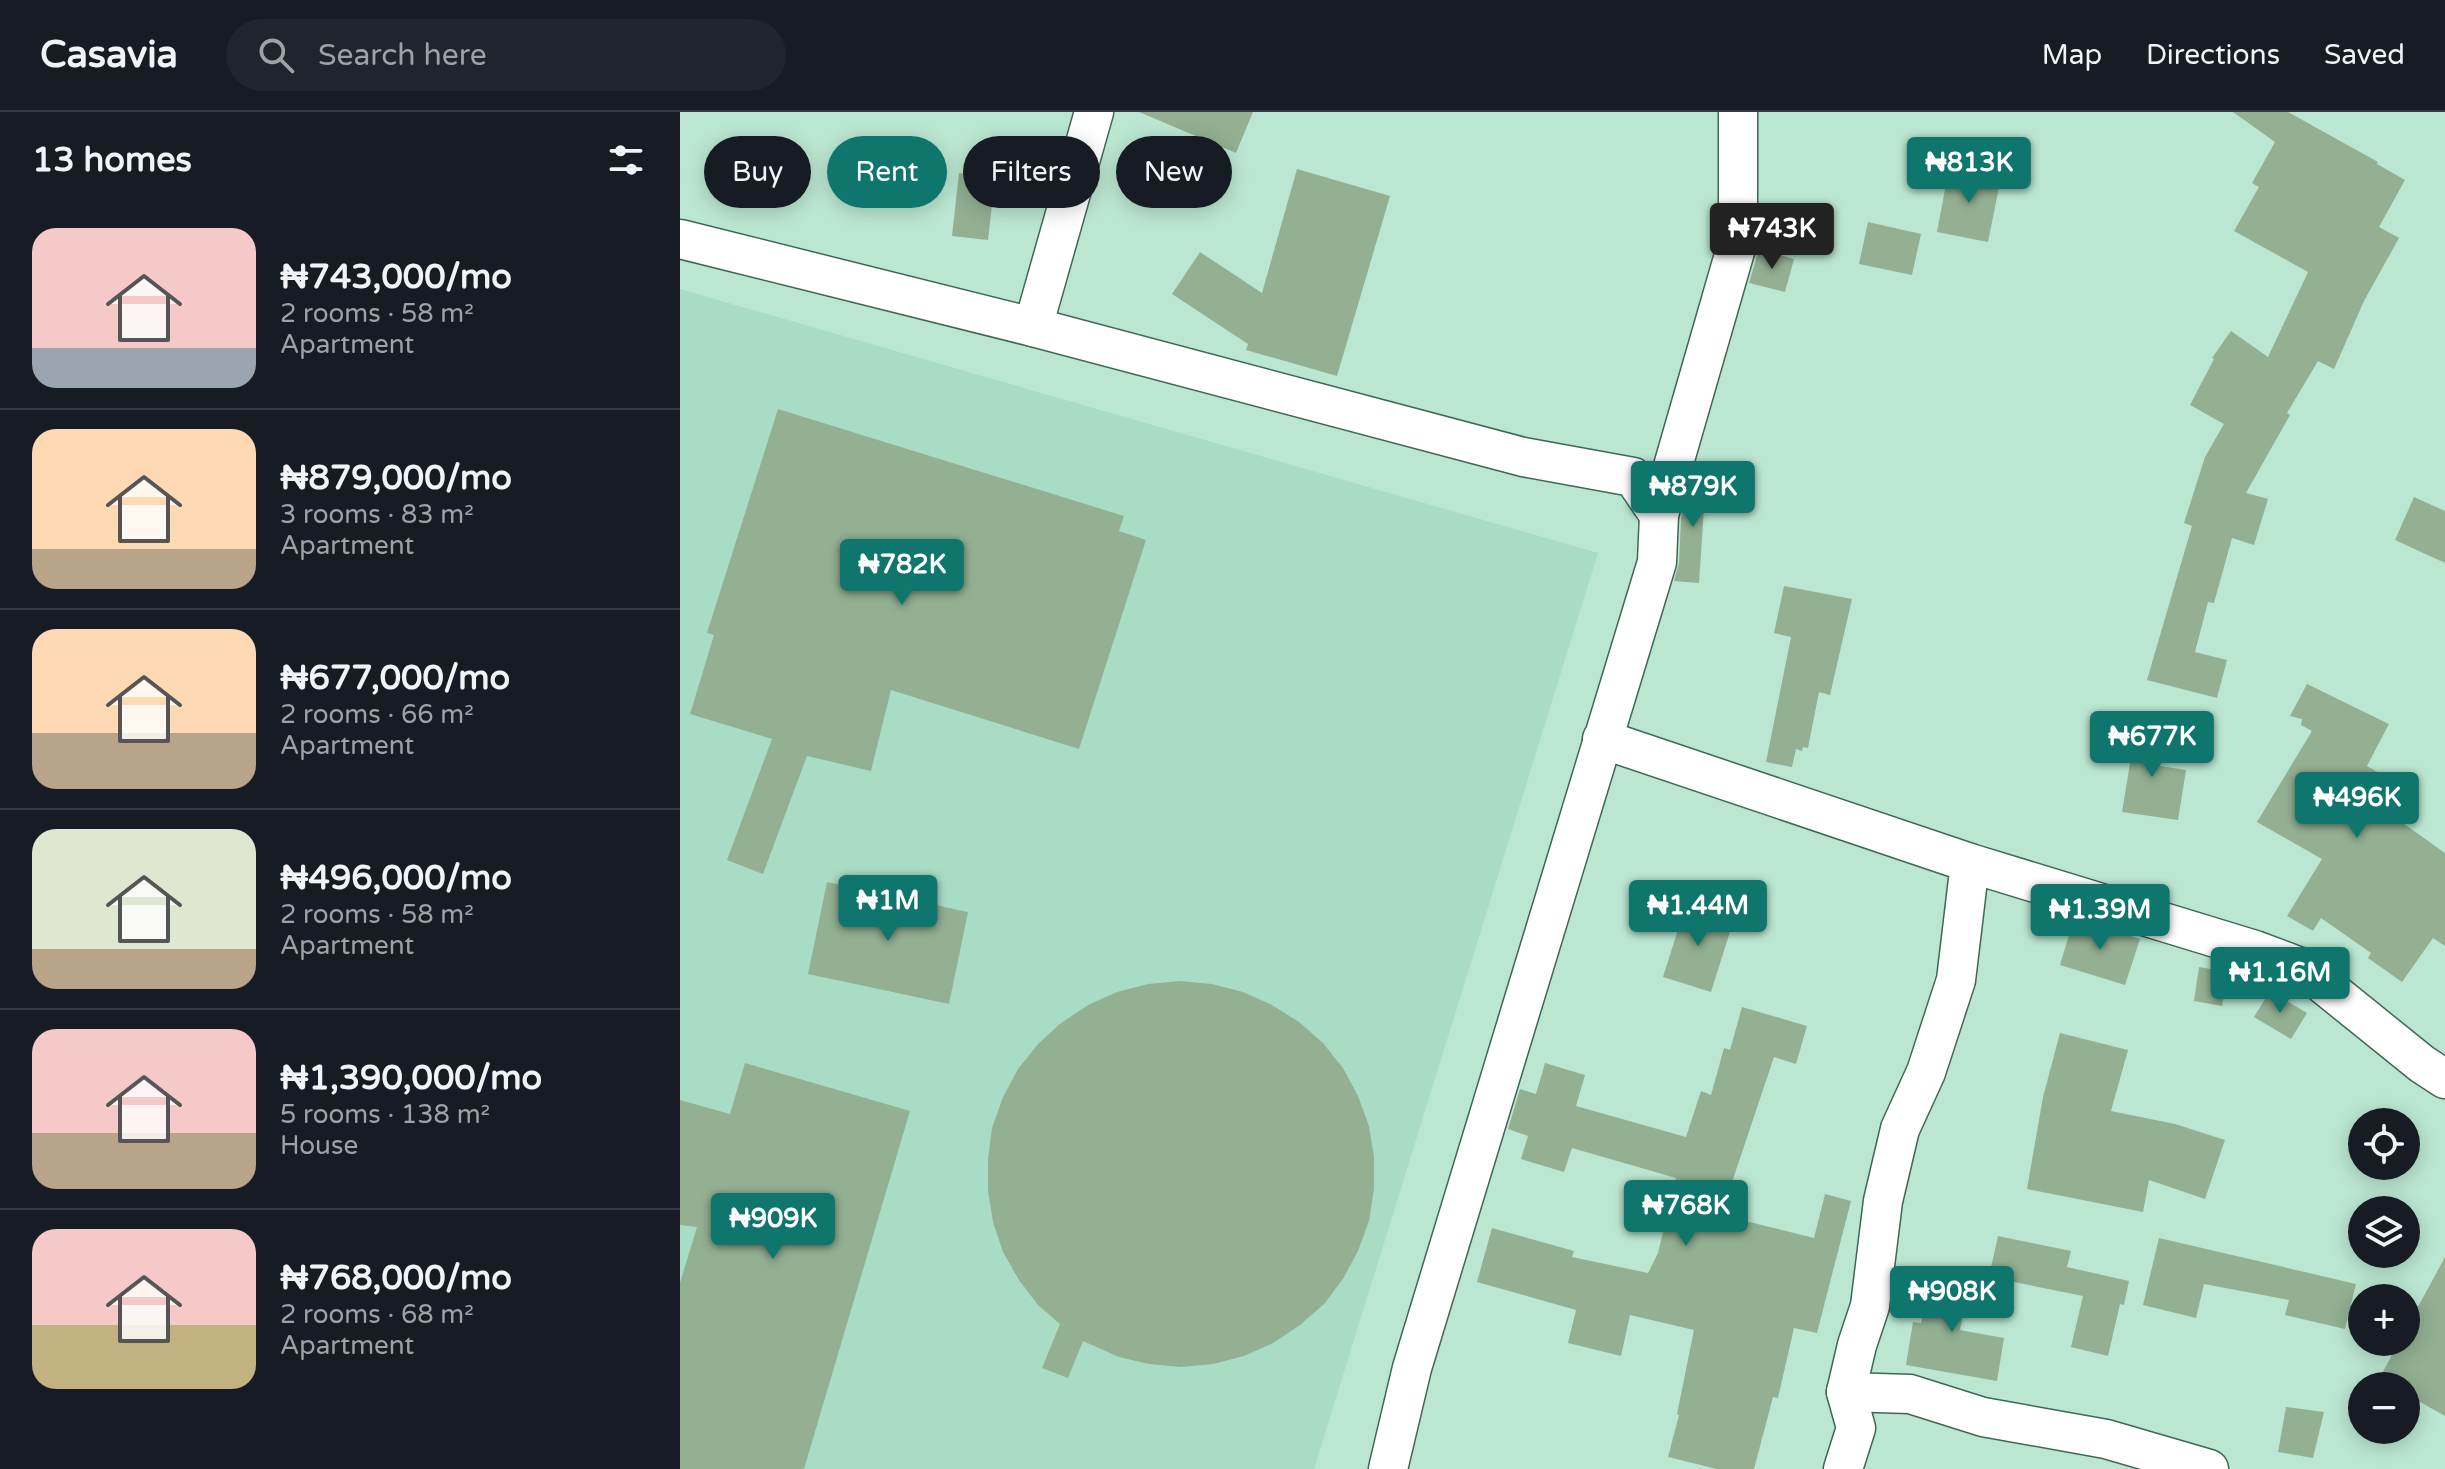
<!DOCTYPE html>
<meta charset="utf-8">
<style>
:root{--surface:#171b24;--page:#20242c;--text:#f1f3f6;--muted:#9ea1a6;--line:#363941;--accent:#0f766e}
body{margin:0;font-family:"Varela Round",sans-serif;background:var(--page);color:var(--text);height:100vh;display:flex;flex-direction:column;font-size:30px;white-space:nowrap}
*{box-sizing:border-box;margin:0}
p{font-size:26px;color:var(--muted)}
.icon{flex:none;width:44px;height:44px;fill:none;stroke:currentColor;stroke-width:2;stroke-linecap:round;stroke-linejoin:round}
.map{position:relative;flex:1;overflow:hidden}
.side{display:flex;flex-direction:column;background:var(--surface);width:680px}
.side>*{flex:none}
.banner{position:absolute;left:24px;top:24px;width:760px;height:72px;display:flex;gap:16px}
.buttons{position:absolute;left:1668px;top:996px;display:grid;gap:16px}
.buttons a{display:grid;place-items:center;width:72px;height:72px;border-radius:50%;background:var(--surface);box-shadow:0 4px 20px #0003;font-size:40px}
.price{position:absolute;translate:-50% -68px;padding:0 18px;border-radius:8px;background:var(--accent);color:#fff;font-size:26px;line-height:52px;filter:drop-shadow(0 2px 4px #0008)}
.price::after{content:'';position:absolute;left:50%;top:48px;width:24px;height:18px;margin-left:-12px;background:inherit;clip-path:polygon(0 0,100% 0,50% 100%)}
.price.on{background:#222;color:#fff}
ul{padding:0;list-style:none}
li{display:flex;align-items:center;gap:24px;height:200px;padding:0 32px}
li+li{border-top:2px solid var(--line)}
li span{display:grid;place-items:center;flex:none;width:224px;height:160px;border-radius:24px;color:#555}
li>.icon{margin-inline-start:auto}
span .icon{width:96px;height:96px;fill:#fffc;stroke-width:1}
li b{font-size:34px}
h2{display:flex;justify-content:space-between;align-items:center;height:96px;padding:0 32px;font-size:34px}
.chip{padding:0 28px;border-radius:36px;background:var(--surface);box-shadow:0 4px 20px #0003;font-size:28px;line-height:72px}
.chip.on{background:var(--accent);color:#fff}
header{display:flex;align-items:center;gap:48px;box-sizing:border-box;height:112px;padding:0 40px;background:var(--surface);border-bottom:2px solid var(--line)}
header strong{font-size:38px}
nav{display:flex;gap:44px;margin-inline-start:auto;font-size:28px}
.search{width:560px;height:72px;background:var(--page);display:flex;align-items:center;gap:20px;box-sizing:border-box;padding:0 28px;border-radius:44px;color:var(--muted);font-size:30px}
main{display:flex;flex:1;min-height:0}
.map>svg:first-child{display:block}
.built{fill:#a9dcc5}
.building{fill:#93b093}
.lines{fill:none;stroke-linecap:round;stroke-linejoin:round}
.street-casing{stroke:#406756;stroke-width:41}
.street{stroke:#fff;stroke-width:38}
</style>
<header>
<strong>Casavia</strong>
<div class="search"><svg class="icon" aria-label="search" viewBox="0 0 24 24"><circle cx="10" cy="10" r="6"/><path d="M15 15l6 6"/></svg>Search here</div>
<nav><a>Map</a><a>Directions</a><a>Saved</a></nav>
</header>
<main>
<section class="side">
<h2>13 homes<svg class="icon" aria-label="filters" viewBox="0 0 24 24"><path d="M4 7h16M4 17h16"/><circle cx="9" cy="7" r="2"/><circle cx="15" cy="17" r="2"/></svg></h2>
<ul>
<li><span style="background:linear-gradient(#f6c9c9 75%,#9aa5b1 0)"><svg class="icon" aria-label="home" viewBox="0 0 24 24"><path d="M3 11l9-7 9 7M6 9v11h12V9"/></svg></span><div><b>₦743,000/mo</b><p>2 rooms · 58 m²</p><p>Apartment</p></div></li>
<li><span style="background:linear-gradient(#ffd9b3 75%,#b9a48a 0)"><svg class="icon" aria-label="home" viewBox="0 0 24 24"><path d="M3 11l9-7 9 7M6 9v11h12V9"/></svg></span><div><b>₦879,000/mo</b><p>3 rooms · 83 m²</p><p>Apartment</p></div></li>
<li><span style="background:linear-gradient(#ffd9b3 65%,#b9a48a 0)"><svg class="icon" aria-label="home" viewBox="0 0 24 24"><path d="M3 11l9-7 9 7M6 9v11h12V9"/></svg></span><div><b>₦677,000/mo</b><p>2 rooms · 66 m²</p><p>Apartment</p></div></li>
<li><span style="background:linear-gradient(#dfe7d0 75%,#b9a48a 0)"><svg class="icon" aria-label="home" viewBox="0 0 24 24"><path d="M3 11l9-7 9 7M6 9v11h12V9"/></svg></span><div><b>₦496,000/mo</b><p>2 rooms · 58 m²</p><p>Apartment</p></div></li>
<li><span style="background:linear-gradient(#f6c9c9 65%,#b9a48a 0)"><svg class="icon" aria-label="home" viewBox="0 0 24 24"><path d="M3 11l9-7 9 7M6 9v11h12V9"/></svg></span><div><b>₦1,390,000/mo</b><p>5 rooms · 138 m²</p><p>House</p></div></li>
<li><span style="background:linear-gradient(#f6c9c9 60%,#c2b280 0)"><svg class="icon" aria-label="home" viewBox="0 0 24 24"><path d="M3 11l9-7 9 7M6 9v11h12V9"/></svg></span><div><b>₦768,000/mo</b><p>2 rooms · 68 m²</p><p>Apartment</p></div></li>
</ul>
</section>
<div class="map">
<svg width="1765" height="1357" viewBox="0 0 1765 1357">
<rect width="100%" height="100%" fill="#bbe7d2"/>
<path class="built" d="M 0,177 L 918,441 L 634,1357 L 0,1357 Z"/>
<g class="building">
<path d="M 459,0 L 573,0 L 556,41 Z"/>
<path d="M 1553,0 L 1608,0 L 1698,50 L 1697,52 L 1725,68 L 1699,115 L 1719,126 L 1684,189 L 1654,257 L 1638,249 L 1607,301 L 1610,303 L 1566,381 L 1588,387 L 1574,433 L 1552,426 L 1534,491 L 1528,490 L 1515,540 L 1547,548 L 1537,586 L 1467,568 L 1512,414 L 1504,411 L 1525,345 L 1544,312 L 1510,293 L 1534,247 L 1532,246 L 1551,219 L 1588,245 L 1628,160 L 1554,119 L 1579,75 L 1572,71 L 1595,30 Z"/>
<path d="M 1269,56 L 1321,65 L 1308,130 L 1257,120 Z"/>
<path d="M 617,57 L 710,84 L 657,264 L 566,238 L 568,232 L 492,182 L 520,140 L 582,181 Z"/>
<path d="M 279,61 L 315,66 L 308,128 L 272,124 Z"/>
<path d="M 1188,110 L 1241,122 L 1232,163 L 1179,152 Z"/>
<path d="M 1079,137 L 1114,147 L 1105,180 L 1069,171 Z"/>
<path d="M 98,297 L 444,404 L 439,419 L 466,428 L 399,637 L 211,578 L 191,659 L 127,644 L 83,762 L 47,748 L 92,627 L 10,602 L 34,523 L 27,521 Z"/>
<path d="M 1017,350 L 1027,351 L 1019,471 L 994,469 L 999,451 L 1001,407 Z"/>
<path d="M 1734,385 L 1765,399 L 1765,451 L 1715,428 Z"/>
<path d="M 1104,474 L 1172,487 L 1150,583 L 1139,580 L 1128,636 L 1123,635 L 1122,639 L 1116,637 L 1112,655 L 1086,650 L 1111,525 L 1094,521 Z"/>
<path d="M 1627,572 L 1709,612 L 1687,654 L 1721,674 L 1706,699 L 1765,741 L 1765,834 L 1753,826 L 1722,870 L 1688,846 L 1691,841 L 1641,806 L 1633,819 L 1607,804 L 1642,747 L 1577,710 L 1632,619 L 1621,613 L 1622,607 L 1610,604 Z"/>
<path d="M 1456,615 L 1485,619 L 1480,654 L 1506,658 L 1498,708 L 1442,700 Z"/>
<path d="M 147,770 L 288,800 L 269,892 L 128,862 Z"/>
<path d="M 1006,792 L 1054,807 L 1031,880 L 983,865 Z"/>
<path d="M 1394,806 L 1460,827 L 1445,873 L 1380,853 Z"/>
<path d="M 1519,855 L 1548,860 L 1542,894 L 1514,889 Z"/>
<path d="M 500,869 L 532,872 L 563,880 L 592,893 L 619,910 L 643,931 L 663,956 L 678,984 L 689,1014 L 694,1045 L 694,1077 L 689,1109 L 678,1139 L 663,1167 L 644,1192 L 620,1213 L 593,1231 L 564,1244 L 533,1252 L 501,1255 L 469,1252 L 439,1245 L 403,1229 L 388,1266 L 362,1256 L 380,1212 L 358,1193 L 339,1168 L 323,1140 L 313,1110 L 308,1079 L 308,1047 L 312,1016 L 323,985 L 338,957 L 358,932 L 381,911 L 408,893 L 437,880 L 468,872 Z"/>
<path d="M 1590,879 L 1627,901 L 1611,927 L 1574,905 Z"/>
<path d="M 1062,895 L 1127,914 L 1116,952 L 1094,945 L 1041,1103 L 1134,1126 L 1145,1082 L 1171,1089 L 1137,1221 L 1114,1216 L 1098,1286 L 1093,1285 L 1074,1357 L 1037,1357 L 988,1345 L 999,1303 L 997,1302 L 1014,1218 L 950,1203 L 941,1244 L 888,1231 L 896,1198 L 797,1170 L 812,1116 L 894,1139 L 892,1145 L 968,1161 L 978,1141 L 996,1066 L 892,1036 L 884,1060 L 841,1047 L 848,1024 L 828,1017 L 840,977 L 856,982 L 865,951 L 905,963 L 896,994 L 1006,1025 L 1021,979 L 1031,983 L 1044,936 L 1050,938 Z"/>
<path d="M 1380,921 L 1448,938 L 1431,999 L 1495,1012 L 1545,1028 L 1525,1087 L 1469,1068 L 1463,1100 L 1347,1077 L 1363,985 Z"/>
<path d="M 65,951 L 230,999 L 124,1357 L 0,1357 L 0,1171 L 17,1115 L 0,1113 L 0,988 L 50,1002 Z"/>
<path d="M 1318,1124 L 1391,1139 L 1387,1155 L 1449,1169 L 1444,1193 L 1440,1192 L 1428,1244 L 1391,1235 L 1403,1184 L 1309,1165 Z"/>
<path d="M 1479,1126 L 1676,1172 L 1665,1217 L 1605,1203 L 1609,1188 L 1524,1172 L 1516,1206 L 1463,1193 Z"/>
<path d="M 1765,1145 L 1765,1304 L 1726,1282 L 1726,1274 L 1711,1274 L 1699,1267 L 1719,1230 L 1726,1230 L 1726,1217 Z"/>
<path d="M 1253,1157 L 1291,1166 L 1280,1218 L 1324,1226 L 1317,1269 L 1226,1253 L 1233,1210 L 1241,1211 Z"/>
<path d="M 1606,1295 L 1644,1300 L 1633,1346 L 1598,1340 Z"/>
</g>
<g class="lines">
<defs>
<g id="street">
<path d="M 0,127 L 353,215 L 843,345 L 953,365 L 979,403"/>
<path d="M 353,215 L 414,0"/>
<path d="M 922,627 L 1290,751 L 1575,838 L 1623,856 L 1742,952 L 1765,967"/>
<path d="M 1166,1280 L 1230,1282 L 1303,1305 L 1426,1327 L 1529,1357"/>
<path d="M 708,1357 L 732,1256 L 977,450 L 979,403 L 1058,129 L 1058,0"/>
<path d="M 1163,1357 L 1176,1316 L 1166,1280 L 1177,1233 L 1190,1194 L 1203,1089 L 1220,1017 L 1246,960 L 1276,868 L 1290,751"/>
</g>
</defs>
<use href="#street" class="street-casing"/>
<use href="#street" class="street"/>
</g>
</svg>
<div class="buttons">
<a><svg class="icon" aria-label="locate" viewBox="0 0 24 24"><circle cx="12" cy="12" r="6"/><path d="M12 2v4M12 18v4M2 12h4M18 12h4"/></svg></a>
<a><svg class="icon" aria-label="layers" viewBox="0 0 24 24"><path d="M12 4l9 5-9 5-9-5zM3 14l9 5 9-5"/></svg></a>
<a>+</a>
<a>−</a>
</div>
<b class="price" style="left:1289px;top:93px">₦813K</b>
<b class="price on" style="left:1092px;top:159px">₦743K</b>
<b class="price" style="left:1013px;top:417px">₦879K</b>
<b class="price" style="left:222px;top:495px">₦782K</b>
<b class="price" style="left:1472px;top:667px">₦677K</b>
<b class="price" style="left:1677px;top:728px">₦496K</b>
<b class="price" style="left:208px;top:831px">₦1M</b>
<b class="price" style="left:1018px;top:836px">₦1.44M</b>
<b class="price" style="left:1420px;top:840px">₦1.39M</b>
<b class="price" style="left:1600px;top:903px">₦1.16M</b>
<b class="price" style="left:1006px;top:1136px">₦768K</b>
<b class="price" style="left:93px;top:1149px">₦909K</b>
<b class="price" style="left:1272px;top:1222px">₦908K</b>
<div class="banner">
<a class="chip">Buy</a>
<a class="chip on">Rent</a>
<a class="chip">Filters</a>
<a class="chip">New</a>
</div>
</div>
</main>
